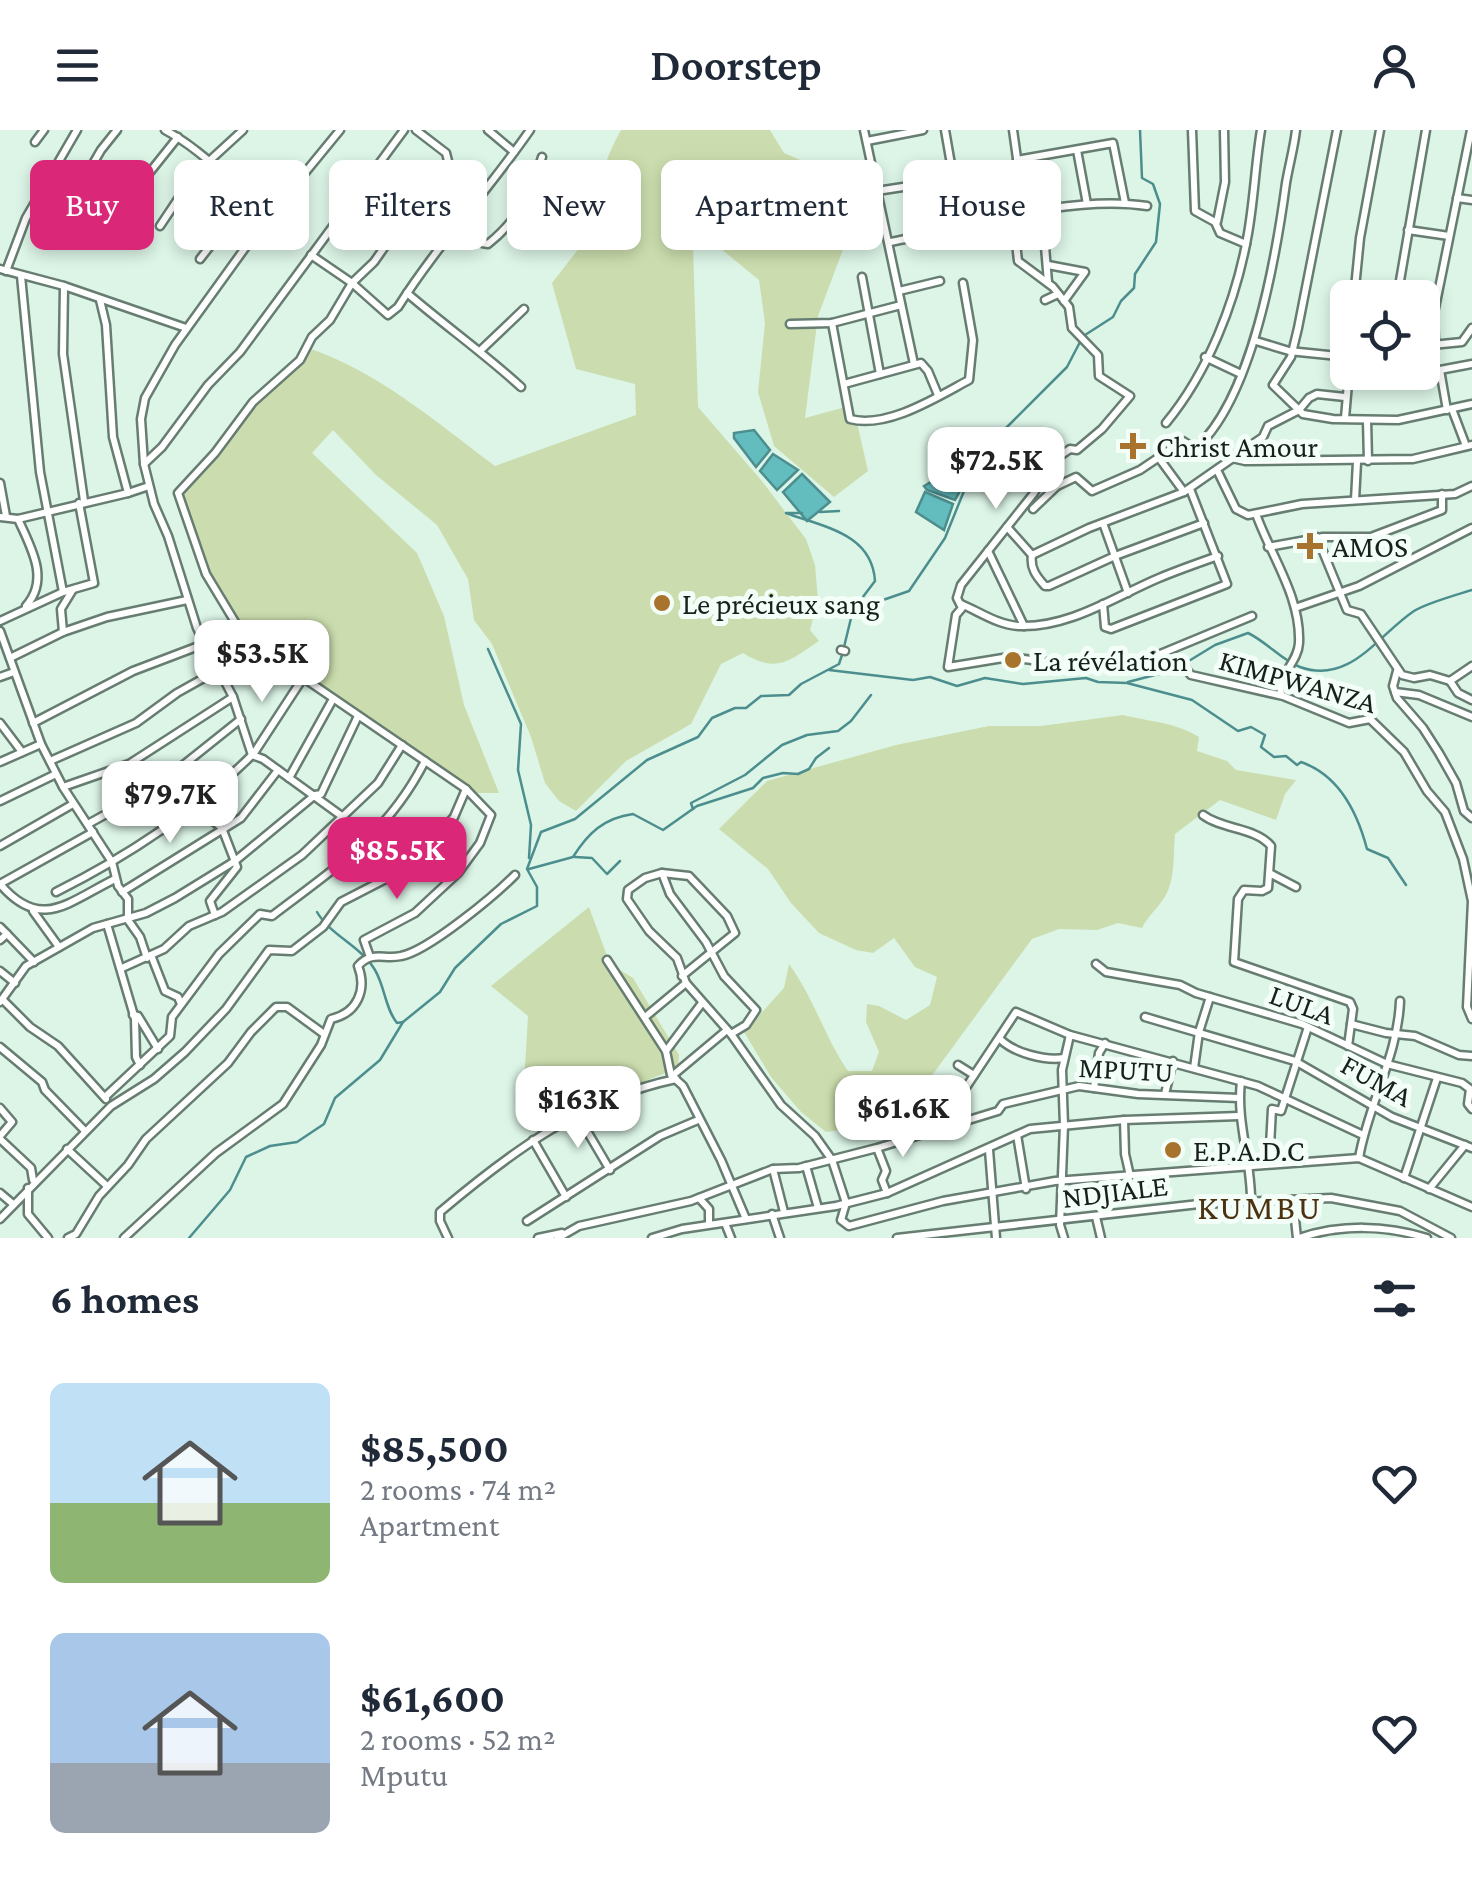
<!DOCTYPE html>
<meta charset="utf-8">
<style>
:root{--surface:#fff;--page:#f6f6f7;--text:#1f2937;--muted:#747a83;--accent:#db2777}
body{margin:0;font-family:"Crimson Pro",serif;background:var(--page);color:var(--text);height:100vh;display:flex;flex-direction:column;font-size:38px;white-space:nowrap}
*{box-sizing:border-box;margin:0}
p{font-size:32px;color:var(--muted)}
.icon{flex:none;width:55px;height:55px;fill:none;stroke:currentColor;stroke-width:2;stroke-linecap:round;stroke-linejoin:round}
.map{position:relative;height:1108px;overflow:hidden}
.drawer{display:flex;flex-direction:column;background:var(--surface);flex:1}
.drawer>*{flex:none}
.guide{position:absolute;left:30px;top:30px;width:1412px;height:90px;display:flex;gap:20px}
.controls{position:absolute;left:1330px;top:150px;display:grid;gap:20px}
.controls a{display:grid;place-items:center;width:110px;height:110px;border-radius:15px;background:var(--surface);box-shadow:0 5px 15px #0003;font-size:50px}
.price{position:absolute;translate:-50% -85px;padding:0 22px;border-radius:20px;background:#fff;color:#222;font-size:32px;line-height:65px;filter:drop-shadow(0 2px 5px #0008)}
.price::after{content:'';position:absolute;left:50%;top:60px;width:30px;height:22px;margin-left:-15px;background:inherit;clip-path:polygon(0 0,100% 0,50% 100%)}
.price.on{background:var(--accent);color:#fff}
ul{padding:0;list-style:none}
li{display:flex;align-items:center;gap:30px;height:250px;padding:0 50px}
li span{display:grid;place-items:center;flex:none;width:280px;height:200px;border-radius:15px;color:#555}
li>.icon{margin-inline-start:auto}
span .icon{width:120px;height:120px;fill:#fffc;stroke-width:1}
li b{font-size:42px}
h2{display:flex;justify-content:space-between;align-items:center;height:120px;padding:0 50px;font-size:42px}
.tag{padding:0 35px;border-radius:15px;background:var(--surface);box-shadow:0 5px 15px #0003;font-size:35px;line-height:90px}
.tag.on{background:var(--accent);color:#fff}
header{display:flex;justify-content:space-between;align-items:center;height:130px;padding:0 50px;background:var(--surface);font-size:45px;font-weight:600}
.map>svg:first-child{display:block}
.green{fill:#cbddae}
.water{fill:#63bdbf;stroke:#4c8e8e;stroke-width:2.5}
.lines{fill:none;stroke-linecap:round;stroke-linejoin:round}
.stream{stroke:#4c8e8e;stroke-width:2.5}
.minor-casing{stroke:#677d71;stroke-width:11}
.minor{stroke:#fff;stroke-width:6}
.poi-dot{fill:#a8732d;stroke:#f4fef8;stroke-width:4}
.labels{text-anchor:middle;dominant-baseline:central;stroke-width:10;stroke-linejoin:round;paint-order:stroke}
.poi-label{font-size:30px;fill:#17201b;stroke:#f4fef8;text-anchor:start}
.street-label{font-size:30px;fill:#17201b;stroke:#f4fef8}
.quarter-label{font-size:35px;letter-spacing:2.5px;fill:#4c3211;stroke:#f4fef8}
</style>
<header><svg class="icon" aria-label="menu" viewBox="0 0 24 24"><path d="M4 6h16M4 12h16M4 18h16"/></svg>Doorstep<svg class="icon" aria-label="person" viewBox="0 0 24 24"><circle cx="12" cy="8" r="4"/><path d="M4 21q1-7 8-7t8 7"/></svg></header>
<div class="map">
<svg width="1472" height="1108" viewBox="0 0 1472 1108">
<rect width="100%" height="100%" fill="#dcf5e7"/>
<g class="green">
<path d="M 621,0 L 770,0 L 784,23 L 812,35 L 807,71 L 834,102 L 847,109 L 818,186 L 805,288 L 853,275 L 868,341 L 834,367 L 774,316 L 758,262 L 765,193 L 759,150 L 715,114 L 693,116 L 698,277 L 761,350 L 806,409 L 815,435 L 818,470 L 810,500 L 819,511 C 789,531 777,544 743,523 L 721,534 L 691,594 L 626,631 L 576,681 L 559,671 L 545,653 L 531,607 L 492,514 L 474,490 L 468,449 L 437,395 L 376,345 L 333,300 L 312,323 L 417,423 L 444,486 L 464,575 L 499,663 L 469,663 L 243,500 C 211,458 196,412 179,362 L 257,265 L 301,226 L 305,217 C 375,239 436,292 495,336 L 636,285 L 635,254 L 576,239 L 552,153 L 603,87 C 594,57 606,27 621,0 Z"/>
<path d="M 1123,585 C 1150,592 1175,592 1199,607 L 1197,621 L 1227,631 L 1236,640 L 1296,650 L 1285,664 L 1276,690 L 1220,670 L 1175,704 C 1173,726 1176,753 1162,771 C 1155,781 1148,786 1142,798 L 1118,793 L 1097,800 L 1059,799 L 1032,809 L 911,974 L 862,997 L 826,1002 L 801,982 L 771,947 L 744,902 L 784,858 L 789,834 C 815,870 824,906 848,941 L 872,941 L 879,922 L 866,892 L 867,874 L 879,876 L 906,890 L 930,875 L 937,847 L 915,837 L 894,808 L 873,823 L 856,820 L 819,803 L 791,773 L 768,739 L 719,699 L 767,651 L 896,615 L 989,596 L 1041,596 Z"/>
<path d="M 589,777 L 610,834 L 633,848 L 679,925 L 678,938 L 620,961 L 587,979 L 576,965 L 565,962 L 550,982 L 524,953 L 528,886 L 491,856 Z"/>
</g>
<g class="water">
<path d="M 754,300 L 770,320 L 756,337 L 734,308 L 734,303 Z"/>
<path d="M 773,324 L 798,340 L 777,360 L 760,341 Z"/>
<path d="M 946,343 L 962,357 L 955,370 L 927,360 L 924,356 Z"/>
<path d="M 802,344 L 830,372 L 807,391 L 783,362 Z"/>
<path d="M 925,362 L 953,374 L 944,400 L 916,382 Z"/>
</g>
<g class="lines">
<g class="stream">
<path d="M 1085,205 L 1113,187 L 1121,171 L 1134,158 L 1135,144 L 1156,112 L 1160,74 L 1153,54 L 1142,48 L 1140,0"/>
<path d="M 820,382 L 839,381"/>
<path d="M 802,383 L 786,383 C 823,397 872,403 875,451 L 853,480 L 844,517"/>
<path d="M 857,479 L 909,461 L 945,408 L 966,356 L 1006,298 L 1067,237 L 1080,212"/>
<path d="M 488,519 L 521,594 L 518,640 L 531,695 L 529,728"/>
<path d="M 829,540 L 913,550 L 930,547 L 957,556 L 985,548 L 1023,554 L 1086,548 L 1098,552 L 1127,553 L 1192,570 L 1238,601 L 1251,597 L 1265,605 L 1261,617 L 1274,627 L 1286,626 L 1297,635 L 1301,632 C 1339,645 1357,681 1367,719 L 1388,728 L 1406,755"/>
<path d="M 1128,552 L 1174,540 L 1215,515 L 1248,503 C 1267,512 1281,530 1300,537 C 1350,555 1378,505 1414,481 C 1427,473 1456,465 1472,460"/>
<path d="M 693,679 L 691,673 L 745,645 L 782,615 L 807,605 L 838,601 L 851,591 L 871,565"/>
<path d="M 575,727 L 592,728 L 607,744 L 620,731"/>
<path d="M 529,739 L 573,727 C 588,703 604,688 633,684 L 663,700 L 697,676 L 753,658 L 763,648 L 783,643 L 798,644 L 809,639 L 816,628 L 829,618"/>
<path d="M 317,782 C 330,805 361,816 375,840 C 385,857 385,878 397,893 L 403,892"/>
<path d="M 189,1108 L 230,1060 L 246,1027 L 270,1016 L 297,1012 L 324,994 L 335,968 L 380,930 L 403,892 L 440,862 L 455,838 L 501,794 L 537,776 L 537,757 L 527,739 L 541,702 L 575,689 L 647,630 L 698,607 L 712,588 L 735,578 L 746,578 L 761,566 L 789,565 L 801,554 L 839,534 L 842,525"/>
</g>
<defs>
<g id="minor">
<path d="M 165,0 C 206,22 235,58 274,84"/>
<path d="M 488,0 L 514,22"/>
<path d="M 864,0 L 914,234"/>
<path d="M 945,0 L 962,97"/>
<path d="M 1013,0 L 1025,85"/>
<path d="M 1192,0 L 1195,81 L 1215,92 L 1220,103 L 1246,114"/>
<path d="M 1337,0 L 1298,198 L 1291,227 L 1273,255 L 1303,284 L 1333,289 L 1398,290 L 1472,274"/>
<path d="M 867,11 L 923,0"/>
<path d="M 35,12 L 44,0"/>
<path d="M 1077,20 L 1087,74"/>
<path d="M 1017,30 L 1113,13 L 1125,73"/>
<path d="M 225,45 L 200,77 L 225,97 L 253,69"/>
<path d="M 877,61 L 1019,39"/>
<path d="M 1457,68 L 1472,70"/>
<path d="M 1042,81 L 1048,152"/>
<path d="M 1020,86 L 1016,113 L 1018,131 L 1053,157 L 1069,177 L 1072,198 L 1098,225 L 1099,246 L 1130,266 L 1102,299 L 1077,320 L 1070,319 L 1054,330 L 1034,363 L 961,455 L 957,468 L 962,478 L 956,485 L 948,537 L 1009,527 L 1079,536 L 1136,534 L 1252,486"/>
<path d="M 457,92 L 482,113 L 488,114 C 518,90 531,64 542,27"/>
<path d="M 1217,92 L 1225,52 L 1224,0"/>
<path d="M 160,96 L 194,45 L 243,0"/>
<path d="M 113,100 L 142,52 L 178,7"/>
<path d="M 1408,100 L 1449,106"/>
<path d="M 54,101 L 101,20 L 117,0"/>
<path d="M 890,112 C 968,97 1069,64 1147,76"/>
<path d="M 311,125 L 352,153 L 388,185 L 398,177 C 438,114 488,61 530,0"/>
<path d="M 200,129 L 225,97"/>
<path d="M 1048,135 L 1085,142 L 1064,171"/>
<path d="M 0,139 L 64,156 L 186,198"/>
<path d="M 6,141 L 26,88 L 77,0"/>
<path d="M 21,146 L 40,342 L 63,462"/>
<path d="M 862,147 L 880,244"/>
<path d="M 64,156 L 63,224 L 84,371"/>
<path d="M 899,161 L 940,151"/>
<path d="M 407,163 C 444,195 484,223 521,257"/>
<path d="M 1354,168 L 1360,108 L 1380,0"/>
<path d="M 1397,168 L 1426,0"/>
<path d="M 1045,170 L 1058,164"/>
<path d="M 832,193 L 850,289 C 887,299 937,267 969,250 L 973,210 L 963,153"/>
<path d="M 790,194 L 832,193 L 901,175"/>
<path d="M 1256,211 L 1289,221 L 1348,227"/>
<path d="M 1435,214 L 1434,183 L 1471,0"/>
<path d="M 1422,216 L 1462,212 L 1472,198"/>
<path d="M 481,220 L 524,179"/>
<path d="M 1205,227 L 1241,244"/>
<path d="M 1440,240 L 1447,280"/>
<path d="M 1348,247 L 1403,247 L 1472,234"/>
<path d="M 844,254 L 921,233 L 928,241 L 938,265"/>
<path d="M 1452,279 L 1466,316"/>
<path d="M 1345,288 L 1349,242"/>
<path d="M 1367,290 L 1368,331"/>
<path d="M 1166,293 C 1208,242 1235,173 1247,109 C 1254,73 1255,36 1261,0"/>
<path d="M 1204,309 L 1223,326 L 1245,331 L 1413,329 L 1472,315"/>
<path d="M 1159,328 L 1184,362"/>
<path d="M 144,334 L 162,317 L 208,255 L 240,222 L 404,0"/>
<path d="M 1217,340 L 1236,379 L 1248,385 L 1302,374 L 1455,364 L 1472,356"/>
<path d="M 0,353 L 6,386"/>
<path d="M 128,363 L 149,356"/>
<path d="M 1355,370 L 1357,332"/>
<path d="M 1033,379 L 1057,356 L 1076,347 L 1092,361 L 1140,340 L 1183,311 L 1195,319 C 1252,269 1276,127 1286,53 C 1289,35 1294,18 1296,0"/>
<path d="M 1256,384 C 1271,426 1301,467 1299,513 C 1298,533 1277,545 1281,564"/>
<path d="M 0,387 L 18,389 L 128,363 L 113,307 L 106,195 L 100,170"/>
<path d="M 18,389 C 31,418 50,449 26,476"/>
<path d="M 1103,393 L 1128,463"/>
<path d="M 1007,397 L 1032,425 C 1030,438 1036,446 1045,456 L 1049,456 L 1115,426 L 1204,393"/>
<path d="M 1317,407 L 1347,480 L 1361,484 L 1402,545 L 1414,548 L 1430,545 L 1450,551 L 1472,536"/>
<path d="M 1268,417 L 1323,407 L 1371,407 L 1442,380 L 1442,364"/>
<path d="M 988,421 L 1024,496"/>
<path d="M 1032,425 L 1089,398 L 1184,362 L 1263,307 L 1268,296 L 1299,280 L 1309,268 L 1317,264 L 1345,267"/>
<path d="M 961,474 C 980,482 998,495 1019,496 C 1069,498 1114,467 1159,448 C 1178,440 1198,433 1218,426"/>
<path d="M 1103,474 L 1105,497 L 1111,499 L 1227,454 L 1190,359"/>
<path d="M 1295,478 L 1359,456 L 1472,398"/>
<path d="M 0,491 L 63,462 L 94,453 L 79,373"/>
<path d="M 0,501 L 41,614 L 63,657 L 112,732 L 118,756 L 128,769 L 128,790 L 140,807 L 147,828"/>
<path d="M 63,502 L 61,479 L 72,461"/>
<path d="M 841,520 L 845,521"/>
<path d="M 10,528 L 63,502 L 107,487 L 187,470"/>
<path d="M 1186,539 L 1191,545 L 1283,566 L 1349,593 L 1370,589 L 1404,622 L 1427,661 L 1445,682 L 1463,729 L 1472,771 L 1467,877 L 1472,889"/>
<path d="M 1397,541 L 1393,556 L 1397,568 L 1423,598 L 1439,623 L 1456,653 L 1464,681 L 1472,688"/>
<path d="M 0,547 L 14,542"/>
<path d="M 1450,551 L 1458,563 L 1472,570"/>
<path d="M 1395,562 L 1419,565 L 1472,587"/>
<path d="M 0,593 L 22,622"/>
<path d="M 33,593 L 133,541 L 204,514"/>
<path d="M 254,623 L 303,548"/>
<path d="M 252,625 L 233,567 L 197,498 L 168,406 L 154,374 L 144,334 L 141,289 L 145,268 L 175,215 L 258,100 L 340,0"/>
<path d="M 252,625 L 263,629 L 343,687"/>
<path d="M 50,631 L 136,593 L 177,563 L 218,540"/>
<path d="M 0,632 L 41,614"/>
<path d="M 289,648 L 333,569"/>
<path d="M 63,657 L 129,634 L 233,567"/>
<path d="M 0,671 L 56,644"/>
<path d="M 195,677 L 222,698 L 237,737 L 210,771 L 215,785"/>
<path d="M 1203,685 C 1223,700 1255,697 1271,716 L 1268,758 L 1262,761 L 1244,760 L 1238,769 L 1234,832 L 1350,872 L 1353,879 L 1348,916"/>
<path d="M 88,694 L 157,656 L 241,589"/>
<path d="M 0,716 L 73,674"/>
<path d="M 662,743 L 670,764 L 706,812 L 724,846 L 756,880 L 746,895 L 731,904"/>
<path d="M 1271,744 L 1296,757"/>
<path d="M 0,754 C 41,802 68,772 115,749"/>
<path d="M 0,754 L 93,702"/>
<path d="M 56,762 C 128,726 195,682 252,625"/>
<path d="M 122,762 L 241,688 L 278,640"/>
<path d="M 33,781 L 59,817"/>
<path d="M 107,794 L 135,889 L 136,927 L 140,935"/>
<path d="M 0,797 L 7,804 L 0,810"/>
<path d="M 7,804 L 34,832"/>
<path d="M 151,825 L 165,861 L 178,867 L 181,874"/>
<path d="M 370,827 L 364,810 L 415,783 L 458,743 L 480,713 L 491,685 L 466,659 L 273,527 L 238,497 L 206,444 L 178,363 L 215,323 L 253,272 L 300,230 L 312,207 L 330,190 L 352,153 L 374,132 L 421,65 L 449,35 L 446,23 L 416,0"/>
<path d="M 607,830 L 666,921 L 671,945 L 683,956 L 721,1030 L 746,1089"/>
<path d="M 1096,834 L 1106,842 L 1180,855 L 1196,863 L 1302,894 L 1387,934 L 1462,953 L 1470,959 L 1468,974 L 1472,979"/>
<path d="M 122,838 L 164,819 L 189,796 L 222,782 L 302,725 L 378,653 L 402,615"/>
<path d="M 0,841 L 15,853"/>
<path d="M 682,846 L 735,803 L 727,786 L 689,746 L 662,743 L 645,748 L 628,760 L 627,769 L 649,801 L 677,828 L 686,853 L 731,904 L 781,975 L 815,1006 L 832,1030 L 846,1073 L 841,1090 L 849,1096 L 943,1071 L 1055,1051 L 1359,1028 L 1472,1077"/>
<path d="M 3,870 L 30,897 L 58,916 L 106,969"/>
<path d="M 0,872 L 26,836 L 93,798 L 146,783 L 175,768 L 235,731 L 315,665 L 321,664 L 358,586"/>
<path d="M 133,885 L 138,886 L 158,919"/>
<path d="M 645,887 L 686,853"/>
<path d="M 1145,887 L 1295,931 L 1392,987 L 1472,1018"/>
<path d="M 1351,894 L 1386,903 L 1415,906 L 1459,925 L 1472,926"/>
<path d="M 1000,909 C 1014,923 1045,931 1064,928"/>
<path d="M 0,917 L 42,952 L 45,960 L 85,1001"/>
<path d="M 666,921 L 702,873"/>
<path d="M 958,935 L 974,945"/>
<path d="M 1194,938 L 1199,902 L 1210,867"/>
<path d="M 672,946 L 727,900"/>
<path d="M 1241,951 C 1236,993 1252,1032 1251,1073"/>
<path d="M 1094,958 L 1099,923 L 1105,913"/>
<path d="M 1165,964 L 1173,931"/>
<path d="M 105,967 L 170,906 L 172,887 L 219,824 L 260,784 L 272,786 C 335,738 388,704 425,631"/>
<path d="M 0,978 L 12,992 L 0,1006"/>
<path d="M 577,984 L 610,1040"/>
<path d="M 1124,990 L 1125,1024 L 1130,1046"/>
<path d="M 937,1001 L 1016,882 L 1070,905 L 1258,956 L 1363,1005"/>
<path d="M 1017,1005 L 1026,1059"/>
<path d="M 0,1009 L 31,1038 L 33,1050"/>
<path d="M 533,1010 L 566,1067"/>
<path d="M 877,1018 L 886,1041 L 882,1050 L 887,1063"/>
<path d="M 67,1019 L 107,1056"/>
<path d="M 989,1020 L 996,1108"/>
<path d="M 1359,1028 C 1368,974 1398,926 1400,871"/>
<path d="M 1269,1034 L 1272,979 L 1281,981 L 1308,897"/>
<path d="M 806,1036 L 818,1078"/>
<path d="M 773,1039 L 784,1082"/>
<path d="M 1404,1048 L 1437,948"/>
<path d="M 28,1058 L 28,1084 L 48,1108"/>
<path d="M 1429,1059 L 1465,1015"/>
<path d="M 0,1063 L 13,1074"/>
<path d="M 699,1068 L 709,1079 L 709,1094"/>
<path d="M 1293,1070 L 1297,1108"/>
<path d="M 772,1084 L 780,1108"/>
<path d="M 1096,1087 L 1101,1108"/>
<path d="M 0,1089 L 111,976 L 154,949 L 185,922 L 226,879 L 269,820 L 292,821 L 323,797 L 341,772 L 403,740 L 425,720 L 454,687 L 466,659"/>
<path d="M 527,1091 L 660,1006 L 698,990"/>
<path d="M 725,1093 L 731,1108"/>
<path d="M 68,1108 L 76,1104 L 99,1066 L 128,1035 L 146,1009 L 228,933 L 251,902 L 276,877 L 287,877 L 324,904"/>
<path d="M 124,1108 L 216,1023 L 283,974 L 321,915 L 331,889 C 358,883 367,859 358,836 C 372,820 384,830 401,826 C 428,821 494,766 515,745"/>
<path d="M 448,1108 L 440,1091 L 440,1082 C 511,1022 584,968 676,949"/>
<path d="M 538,1108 L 562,1103"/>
<path d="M 558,1108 L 579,1096 L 691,1071 L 773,1039 L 799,1038 L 877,1018 L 998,981 L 1003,974 L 1079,956 L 1138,964 L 1239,968"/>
<path d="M 652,1108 L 682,1099 L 836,1076 L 887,1063 L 1030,999 L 1124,990 L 1239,986"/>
<path d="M 897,1108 L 1199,1074 L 1331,1068 L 1400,1081 L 1451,1108"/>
<path d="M 1064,1108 L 1060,1095 L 1064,995 L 1062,940 L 1070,905"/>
<path d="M 1299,1108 C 1341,1094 1386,1095 1427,1108"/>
</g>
</defs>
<use href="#minor" class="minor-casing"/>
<use href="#minor" class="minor"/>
</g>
<g class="poi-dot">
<path d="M1128 301h10v10h10v10h-10v10h-10v-10h-10v-10h10z"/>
<path d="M1305 401h10v10h10v10h-10v10h-10v-10h-10v-10h10z"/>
<circle cx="662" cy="473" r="10"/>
<circle cx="1013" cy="530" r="10"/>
<circle cx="1173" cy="1020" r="10"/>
</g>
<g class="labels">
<g class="poi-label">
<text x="1156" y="316">Christ Amour</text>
<text x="1332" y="416">AMOS</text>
<text x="682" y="473">Le précieux sang</text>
<text x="1033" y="530">La révélation</text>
<text x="1193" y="1020">E.P.A.D.C</text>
</g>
<g class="street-label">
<text transform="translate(1298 551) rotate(16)">KIMPWANZA</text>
<text transform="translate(1302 874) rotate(20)">LULA</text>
<text transform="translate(1126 939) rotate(3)">MPUTU</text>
<text transform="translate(1377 950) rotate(29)">FUMA</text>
<text transform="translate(1115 1061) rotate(-7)">NDJIALE</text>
</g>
<g class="quarter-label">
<text x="1260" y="1077">KUMBU</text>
</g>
</g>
</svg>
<div class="controls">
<a><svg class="icon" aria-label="locate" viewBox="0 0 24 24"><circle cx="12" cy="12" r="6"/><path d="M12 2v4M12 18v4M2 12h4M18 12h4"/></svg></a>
</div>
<b class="price" style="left:996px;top:382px">$72.5K</b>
<b class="price" style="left:262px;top:575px">$53.5K</b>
<b class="price" style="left:170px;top:716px">$79.7K</b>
<b class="price on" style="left:397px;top:772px">$85.5K</b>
<b class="price" style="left:578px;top:1021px">$163K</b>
<b class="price" style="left:903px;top:1030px">$61.6K</b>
<div class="guide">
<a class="tag on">Buy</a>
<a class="tag">Rent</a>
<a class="tag">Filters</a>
<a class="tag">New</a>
<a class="tag">Apartment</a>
<a class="tag">House</a>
</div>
</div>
<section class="drawer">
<h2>6 homes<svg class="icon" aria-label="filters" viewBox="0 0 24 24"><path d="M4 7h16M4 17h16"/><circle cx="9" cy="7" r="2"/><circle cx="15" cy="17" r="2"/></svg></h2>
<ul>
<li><span style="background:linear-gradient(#bfe0f5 60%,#8fb573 0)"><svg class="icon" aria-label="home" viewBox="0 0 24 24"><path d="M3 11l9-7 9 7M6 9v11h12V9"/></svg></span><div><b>$85,500</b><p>2 rooms · 74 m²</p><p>Apartment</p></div><svg class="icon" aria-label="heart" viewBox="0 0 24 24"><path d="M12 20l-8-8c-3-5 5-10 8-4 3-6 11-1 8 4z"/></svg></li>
<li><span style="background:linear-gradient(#a9c7e8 65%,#9aa5b1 0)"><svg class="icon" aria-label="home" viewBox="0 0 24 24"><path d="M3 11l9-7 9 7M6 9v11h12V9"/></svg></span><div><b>$61,600</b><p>2 rooms · 52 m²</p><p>Mputu</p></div><svg class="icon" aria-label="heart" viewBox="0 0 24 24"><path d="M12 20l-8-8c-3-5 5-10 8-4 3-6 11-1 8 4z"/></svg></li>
</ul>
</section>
